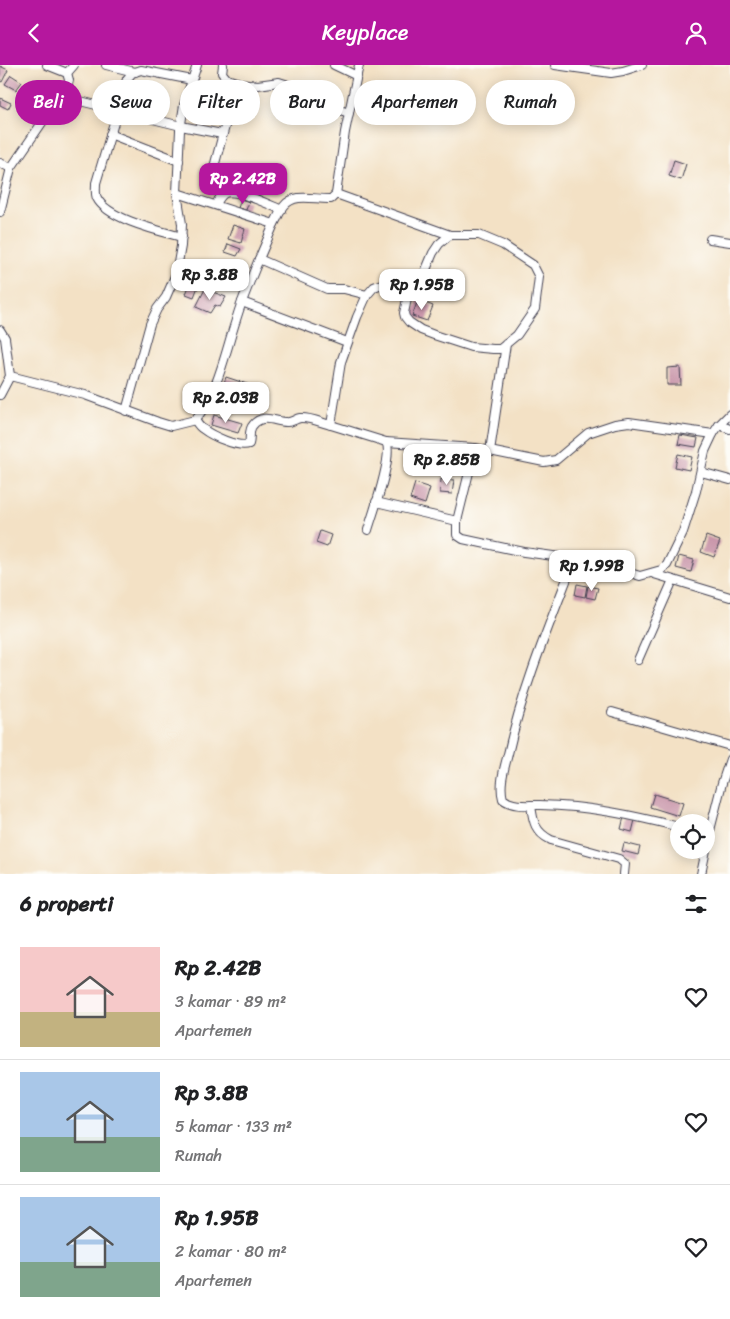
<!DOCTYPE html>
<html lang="id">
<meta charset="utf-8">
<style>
:root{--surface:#fff;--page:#f2f2f2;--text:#202124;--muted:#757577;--line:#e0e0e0;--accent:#b5179e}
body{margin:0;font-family:Sriracha,sans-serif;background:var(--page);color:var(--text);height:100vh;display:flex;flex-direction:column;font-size:19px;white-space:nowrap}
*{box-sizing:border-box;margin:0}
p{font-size:16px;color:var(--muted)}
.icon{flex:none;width:28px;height:28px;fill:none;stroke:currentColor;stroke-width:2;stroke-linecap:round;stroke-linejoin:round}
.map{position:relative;height:809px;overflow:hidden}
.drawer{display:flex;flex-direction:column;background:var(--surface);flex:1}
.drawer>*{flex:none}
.hud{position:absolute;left:15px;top:15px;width:700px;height:45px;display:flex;gap:10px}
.fabs{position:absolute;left:670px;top:749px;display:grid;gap:10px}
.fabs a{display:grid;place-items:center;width:45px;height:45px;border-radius:50%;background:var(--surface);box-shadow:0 2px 12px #0003;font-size:25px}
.price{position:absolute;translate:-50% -42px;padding:0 11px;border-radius:10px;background:#fff;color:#222;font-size:16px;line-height:32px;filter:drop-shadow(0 1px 2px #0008)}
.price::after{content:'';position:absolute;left:50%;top:30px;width:15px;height:11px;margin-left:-8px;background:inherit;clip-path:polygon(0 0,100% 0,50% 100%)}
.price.on{background:var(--accent);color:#fff}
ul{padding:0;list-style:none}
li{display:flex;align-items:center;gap:15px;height:125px;padding:0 20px}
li+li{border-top:1px solid var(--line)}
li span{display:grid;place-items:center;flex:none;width:140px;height:100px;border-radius:0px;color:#555}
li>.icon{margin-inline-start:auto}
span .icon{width:60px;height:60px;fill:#fffc;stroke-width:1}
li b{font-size:21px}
h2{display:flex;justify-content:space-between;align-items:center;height:60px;padding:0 20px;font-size:21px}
.chip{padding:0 18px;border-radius:22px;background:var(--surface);box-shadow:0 2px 12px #0003;font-size:18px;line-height:45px}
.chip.on{background:var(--accent);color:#fff}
header{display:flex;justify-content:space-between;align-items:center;height:65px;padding:0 20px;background:var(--accent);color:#fff;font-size:22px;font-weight:600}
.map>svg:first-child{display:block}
.building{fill:#c996aa}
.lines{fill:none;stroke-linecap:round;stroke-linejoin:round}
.minor-casing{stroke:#413f50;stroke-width:10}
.minor{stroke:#fff;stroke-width:8}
</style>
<header><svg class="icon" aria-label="back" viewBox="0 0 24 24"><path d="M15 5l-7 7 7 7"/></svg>Keyplace<svg class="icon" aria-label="person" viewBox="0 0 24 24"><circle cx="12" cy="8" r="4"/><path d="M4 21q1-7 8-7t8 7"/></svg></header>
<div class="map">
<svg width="730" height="809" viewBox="0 0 730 809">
<rect width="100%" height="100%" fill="#fdfcf7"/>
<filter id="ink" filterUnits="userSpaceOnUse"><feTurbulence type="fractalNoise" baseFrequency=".02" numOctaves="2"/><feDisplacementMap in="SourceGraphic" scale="10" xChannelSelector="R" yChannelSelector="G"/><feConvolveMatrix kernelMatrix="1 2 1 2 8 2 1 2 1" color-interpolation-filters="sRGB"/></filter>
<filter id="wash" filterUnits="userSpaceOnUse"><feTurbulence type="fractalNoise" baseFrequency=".0096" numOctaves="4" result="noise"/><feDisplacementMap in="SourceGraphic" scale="20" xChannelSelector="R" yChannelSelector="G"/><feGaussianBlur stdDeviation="1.12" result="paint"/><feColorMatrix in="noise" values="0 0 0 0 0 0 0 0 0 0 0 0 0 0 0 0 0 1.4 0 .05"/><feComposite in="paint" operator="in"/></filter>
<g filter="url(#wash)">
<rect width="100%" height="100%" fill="#f3e1c5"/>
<g id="blocks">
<g class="building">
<path d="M 0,1 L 8,5 L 2,17 L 0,16 Z"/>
<path d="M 11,10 L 22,17 L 16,25 L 5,19 Z"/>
<path d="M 35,27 L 44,33 L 40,38 L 31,32 Z"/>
<path d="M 0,33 L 11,38 L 8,44 L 0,40 Z"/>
<path d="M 674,95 L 686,99 L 681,115 L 669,111 Z"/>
<path d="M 241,134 L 249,137 L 246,145 L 238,143 Z"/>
<path d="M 233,160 L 245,164 L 241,178 L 228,174 Z"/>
<path d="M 228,179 L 241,184 L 237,191 L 225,187 Z"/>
<path d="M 193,211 L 201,214 L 194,232 L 186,229 Z"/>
<path d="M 205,224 L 226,232 L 220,242 L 215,240 L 210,248 L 196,242 Z"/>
<path d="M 418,235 L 433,241 L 427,256 L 412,251 Z"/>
<path d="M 680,302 L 681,320 L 667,320 L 667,303 Z"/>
<path d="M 226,312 L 259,323 L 255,335 L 222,324 Z"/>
<path d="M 214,350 L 242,358 L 238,368 L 211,360 Z"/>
<path d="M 680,370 L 698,373 L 696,382 L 678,379 Z"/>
<path d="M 678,389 L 692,392 L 689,405 L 675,402 Z"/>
<path d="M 441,414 L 454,415 L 452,429 L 440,428 Z"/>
<path d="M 415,418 L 430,423 L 425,439 L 410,434 Z"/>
<path d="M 320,466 L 331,470 L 327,482 L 316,478 Z"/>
<path d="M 706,471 L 720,476 L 714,492 L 701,487 Z"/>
<path d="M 679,491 L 694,495 L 691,507 L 676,503 Z"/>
<path d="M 577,519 L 587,521 L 585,532 L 575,530 Z"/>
<path d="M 588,521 L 598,523 L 595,534 L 586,532 Z"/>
<path d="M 654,729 L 683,738 L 679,751 L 650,742 Z"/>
<path d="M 624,752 L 635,755 L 632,767 L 621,764 Z"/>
<path d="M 624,778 L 640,782 L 638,790 L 622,786 Z"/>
</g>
</g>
</g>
<g filter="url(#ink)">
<use href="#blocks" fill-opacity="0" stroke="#413f50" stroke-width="1"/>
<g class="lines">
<defs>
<g id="minor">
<path d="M 47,0 L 67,8 L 69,15 L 65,33"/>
<path d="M 106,0 L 135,7"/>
<path d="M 223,0 L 222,8 L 227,14 L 239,18 L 258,20 L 279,17 L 308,26 L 325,40 L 349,48"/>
<path d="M 334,0 L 357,11"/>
<path d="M 555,0 L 611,8 L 623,6 L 642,0"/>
<path d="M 67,8 L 74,0"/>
<path d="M 110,69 L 179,96"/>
<path d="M 0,98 L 11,103"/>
<path d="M 214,102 L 237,17"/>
<path d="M 177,128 L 274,159 L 259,194 L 327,224 L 344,224 L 367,230"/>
<path d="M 336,129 L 450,170"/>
<path d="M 216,140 C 218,135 220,131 225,128 C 237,124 270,140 282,145"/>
<path d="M 0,147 L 11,103 L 59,33 L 64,32 L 72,34 L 181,61 L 222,69"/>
<path d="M 274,159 C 277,154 280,146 284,141 C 295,127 315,135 331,134 L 336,129 L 345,67 L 359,0"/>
<path d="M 182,172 C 160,166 107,154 97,133 C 95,129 96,123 96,118 L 127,14 L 132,8 L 141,5 L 192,15"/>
<path d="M 710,174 L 730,177"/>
<path d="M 242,237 L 347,277"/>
<path d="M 0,265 L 5,273 L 10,311 L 0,330"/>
<path d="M 10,311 L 85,330 L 158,357 L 171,361 L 195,355 C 218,328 225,288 236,255 C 242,234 251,214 259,194"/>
<path d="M 126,346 L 150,259 L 157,244 L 166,232 L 176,209 L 181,181 L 182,159 L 177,128 L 180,65 L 184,40 L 197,0"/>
<path d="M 195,355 C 197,358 199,362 203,364 C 212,371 238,383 249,379 C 251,373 248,365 253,360 C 263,348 275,357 286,357 C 291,358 295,354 300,353 C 310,352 322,358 331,360 L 341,297 L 357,252 L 367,230 L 374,222 L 387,217 L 411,215 L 419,213 L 425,207 L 433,188 L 439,179 L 450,170 L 479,170 L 503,180 L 533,200 L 539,212 L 535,244 L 517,270 L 500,284 L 493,284 L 471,282 L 434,270 L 421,265 L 409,257 L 405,252 L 404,248 L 411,215"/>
<path d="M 331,360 L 386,377 C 394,390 373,448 368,465"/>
<path d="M 719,360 L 730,364"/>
<path d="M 386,377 L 475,383 L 544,397 L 556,395 L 588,368 L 615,359 L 629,357 L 713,369"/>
<path d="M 475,383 L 457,456 L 457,470 L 463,474 L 524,487 L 590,496 L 640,511 L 661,505 L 667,500 L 683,467 L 696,426 L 705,386 L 713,369 L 719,360 L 730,349"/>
<path d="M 490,386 L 506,279"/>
<path d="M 701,407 L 730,415"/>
<path d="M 376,437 L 457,456"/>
<path d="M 575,493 C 550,558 523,622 508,689 C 504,704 499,720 503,734 C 513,742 528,740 540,740 C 589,741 632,750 679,762"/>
<path d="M 654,509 L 730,532"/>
<path d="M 638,595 L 673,515"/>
<path d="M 612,647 L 730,681"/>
<path d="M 531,740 C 533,757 535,767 551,775 L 619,794 L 625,799 L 624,809"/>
<path d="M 706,781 L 722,718 L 730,694"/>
<path d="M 701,809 L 706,785"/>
</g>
</defs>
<use href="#minor" class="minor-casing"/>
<use href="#minor" class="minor"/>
</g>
</g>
</svg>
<div class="fabs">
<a><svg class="icon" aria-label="locate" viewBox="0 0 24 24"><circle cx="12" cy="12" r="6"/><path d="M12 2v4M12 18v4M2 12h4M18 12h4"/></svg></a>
</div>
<b class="price on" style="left:243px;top:140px">Rp 2.42B</b>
<b class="price" style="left:210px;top:236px">Rp 3.8B</b>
<b class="price" style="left:422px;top:246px">Rp 1.95B</b>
<b class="price" style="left:226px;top:359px">Rp 2.03B</b>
<b class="price" style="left:447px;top:421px">Rp 2.85B</b>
<b class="price" style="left:592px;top:527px">Rp 1.99B</b>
<div class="hud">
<a class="chip on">Beli</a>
<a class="chip">Sewa</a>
<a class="chip">Filter</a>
<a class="chip">Baru</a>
<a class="chip">Apartemen</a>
<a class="chip">Rumah</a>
</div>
</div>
<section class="drawer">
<h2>6 properti<svg class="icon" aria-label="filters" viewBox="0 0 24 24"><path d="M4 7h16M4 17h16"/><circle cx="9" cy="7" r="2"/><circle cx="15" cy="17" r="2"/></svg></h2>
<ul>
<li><span style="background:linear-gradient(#f6c9c9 65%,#c2b280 0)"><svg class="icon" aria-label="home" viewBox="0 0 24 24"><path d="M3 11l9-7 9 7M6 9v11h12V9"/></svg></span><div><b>Rp 2.42B</b><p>3 kamar · 89 m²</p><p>Apartemen</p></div><svg class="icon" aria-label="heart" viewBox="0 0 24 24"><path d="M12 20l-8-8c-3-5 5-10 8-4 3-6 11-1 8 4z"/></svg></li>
<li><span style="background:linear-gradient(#a9c7e8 65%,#7fa58c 0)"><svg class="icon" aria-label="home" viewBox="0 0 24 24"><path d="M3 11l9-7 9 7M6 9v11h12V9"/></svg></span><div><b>Rp 3.8B</b><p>5 kamar · 133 m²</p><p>Rumah</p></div><svg class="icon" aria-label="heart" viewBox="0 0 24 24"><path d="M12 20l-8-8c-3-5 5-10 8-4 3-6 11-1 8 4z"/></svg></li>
<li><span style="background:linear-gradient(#a9c7e8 65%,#7fa58c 0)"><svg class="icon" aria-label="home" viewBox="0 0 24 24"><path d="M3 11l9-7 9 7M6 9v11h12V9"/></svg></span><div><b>Rp 1.95B</b><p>2 kamar · 80 m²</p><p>Apartemen</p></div><svg class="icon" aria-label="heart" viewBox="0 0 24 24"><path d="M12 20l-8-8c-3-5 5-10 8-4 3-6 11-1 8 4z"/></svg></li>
</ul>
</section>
